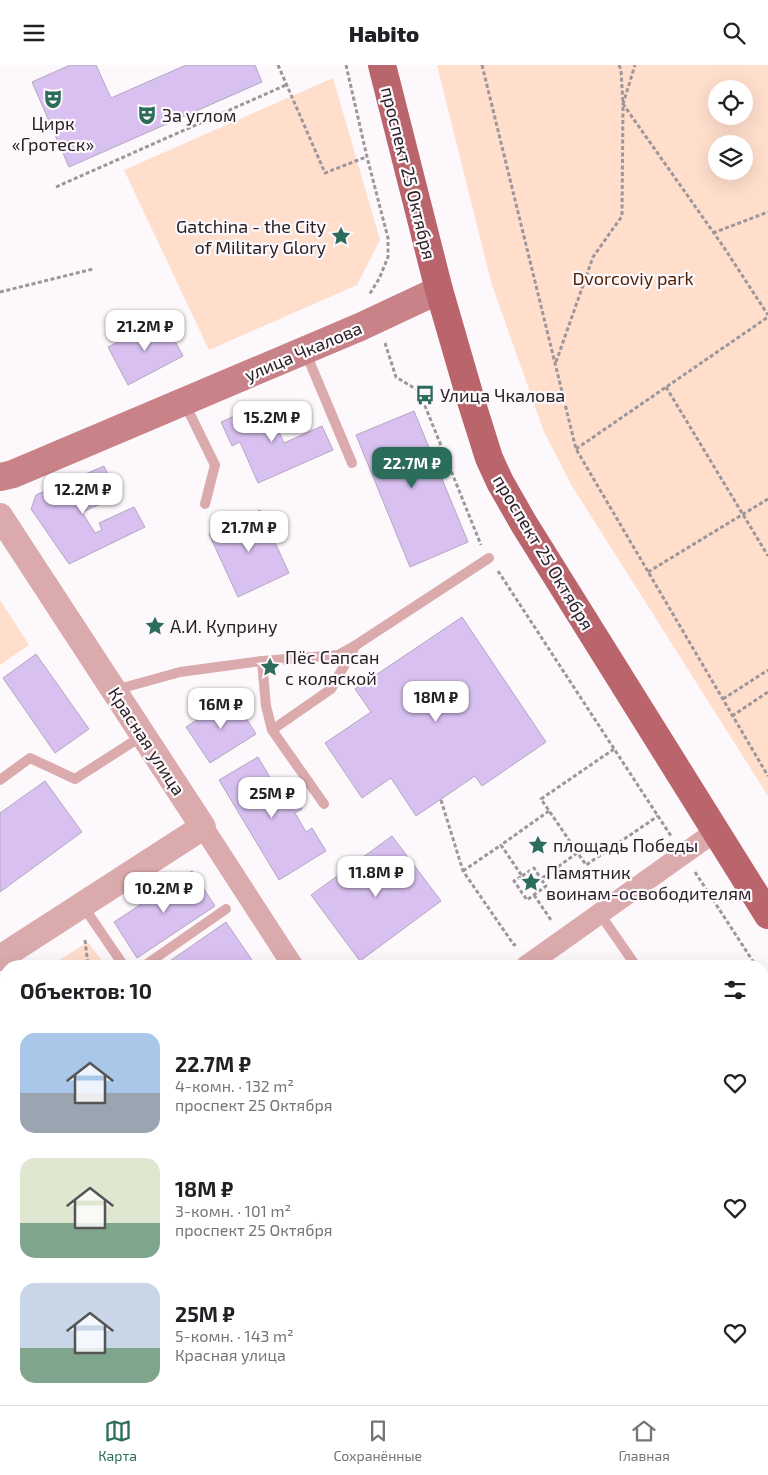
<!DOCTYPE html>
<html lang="ru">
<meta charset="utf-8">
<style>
:root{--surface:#fff;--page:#f2f2f2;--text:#202124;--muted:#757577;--line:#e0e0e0;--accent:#2c6c5b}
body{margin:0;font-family:"Exo 2",sans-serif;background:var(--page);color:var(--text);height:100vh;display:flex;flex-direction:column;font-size:19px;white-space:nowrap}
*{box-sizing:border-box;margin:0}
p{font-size:16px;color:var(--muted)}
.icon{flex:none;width:28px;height:28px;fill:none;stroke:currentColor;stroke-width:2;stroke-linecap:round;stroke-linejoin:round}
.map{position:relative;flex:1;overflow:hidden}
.drawer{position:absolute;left:0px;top:895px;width:769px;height:445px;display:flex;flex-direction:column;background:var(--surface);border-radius:20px 20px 0 0;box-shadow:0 5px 20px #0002}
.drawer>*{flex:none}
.fabs{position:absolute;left:708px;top:15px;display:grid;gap:10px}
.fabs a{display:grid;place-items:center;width:45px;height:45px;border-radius:50%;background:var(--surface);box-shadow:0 5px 20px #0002;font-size:25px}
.price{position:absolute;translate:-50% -42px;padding:0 11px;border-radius:10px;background:#fff;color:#222;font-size:16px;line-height:32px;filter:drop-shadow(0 1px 2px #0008)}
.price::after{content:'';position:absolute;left:50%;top:30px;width:15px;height:11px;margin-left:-8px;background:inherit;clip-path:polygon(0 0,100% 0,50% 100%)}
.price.active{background:var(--accent);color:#fff}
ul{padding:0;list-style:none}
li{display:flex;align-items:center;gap:15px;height:125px;padding:0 20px}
li span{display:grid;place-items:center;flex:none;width:140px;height:100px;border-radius:15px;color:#555}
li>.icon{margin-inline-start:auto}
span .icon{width:60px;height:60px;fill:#fffc;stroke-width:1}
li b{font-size:21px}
h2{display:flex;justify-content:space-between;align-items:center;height:60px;padding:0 20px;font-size:21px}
header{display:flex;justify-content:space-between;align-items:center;height:65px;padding:0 20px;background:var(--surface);font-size:22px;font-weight:800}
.tabs{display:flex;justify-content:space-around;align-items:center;height:70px;border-top:1px solid var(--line);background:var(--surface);font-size:14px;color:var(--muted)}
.tabs a{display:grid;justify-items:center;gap:2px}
.tabs .active{color:var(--accent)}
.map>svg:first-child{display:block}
.green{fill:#ffdecc;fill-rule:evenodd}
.building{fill:#d8c0f0;stroke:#b3a8bf}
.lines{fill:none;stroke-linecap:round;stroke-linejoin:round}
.path{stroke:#9d969a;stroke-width:3;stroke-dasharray:4 2.5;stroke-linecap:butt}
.service{stroke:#dbaaac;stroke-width:10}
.pedestrian{stroke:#dbaaac;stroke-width:16}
.minor{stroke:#dbaaac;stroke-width:21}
.tertiary{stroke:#dbaaac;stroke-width:26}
.secondary{stroke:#c98287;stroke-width:28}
.primary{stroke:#ba656c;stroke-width:28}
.labels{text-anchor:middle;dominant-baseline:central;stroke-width:4.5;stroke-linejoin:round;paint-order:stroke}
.poi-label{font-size:18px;fill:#2a2126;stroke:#fdf8fb;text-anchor:start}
.street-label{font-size:18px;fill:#2a2126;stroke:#fdf8fb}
.park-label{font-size:18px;fill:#512304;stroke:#fdf8fb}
</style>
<header><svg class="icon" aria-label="menu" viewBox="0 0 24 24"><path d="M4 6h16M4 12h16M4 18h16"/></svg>Habito<svg class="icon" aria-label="search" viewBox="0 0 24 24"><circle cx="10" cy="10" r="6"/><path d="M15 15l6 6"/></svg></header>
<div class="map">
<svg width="768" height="1340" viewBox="0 0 768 1340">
<rect width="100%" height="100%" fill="#fdf8fb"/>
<g class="green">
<path d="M 437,0 L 768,0 L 768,731 L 572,421 L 544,367 L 491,217 ZM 716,24 L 744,24 L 744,51 L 716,51 ZM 716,79 L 744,79 L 744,106 L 716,106 Z"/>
<path d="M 333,13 L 380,175 L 357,220 L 209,285 L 124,105 Z"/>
<path d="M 0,535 L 29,580 L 0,600 Z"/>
<path d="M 88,877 L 106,901 L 50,901 Z"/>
</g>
<g class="building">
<path d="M 70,0 L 96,0 L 111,33 L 186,0 L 255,0 L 262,17 L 69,102 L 32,17 Z"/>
<path d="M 163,254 L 183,291 L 128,320 L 108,282 Z"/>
<path d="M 266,337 L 284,378 L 322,361 L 333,385 L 258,418 L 240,377 L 232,381 L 221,357 Z"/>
<path d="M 414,346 L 468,477 L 410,502 L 356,370 Z"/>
<path d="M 104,401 L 119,431 L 82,447 L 95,468 L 102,465 L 99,458 L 134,442 L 145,462 L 69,499 L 31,444 L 36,430 Z"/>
<path d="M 260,445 L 289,508 L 238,532 L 209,469 Z"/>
<path d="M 462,552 L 546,677 L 482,721 L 475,711 L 416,751 L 391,713 L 362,733 L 325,678 L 371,647 L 355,624 Z"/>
<path d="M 36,589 L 89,664 L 55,688 L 3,613 Z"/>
<path d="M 233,632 L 256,669 L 210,698 L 186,662 Z"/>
<path d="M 258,692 L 282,733 L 292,727 L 302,744 L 295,748 L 306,767 L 312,763 L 326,786 L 279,815 L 219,715 Z"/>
<path d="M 45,716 L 82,767 L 0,827 L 0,748 Z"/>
<path d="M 392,771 L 441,836 L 360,896 L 311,830 Z"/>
<path d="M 192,806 L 215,841 L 137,893 L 114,857 Z"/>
<path d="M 226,857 L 256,901 L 174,901 L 170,896 Z"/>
<path d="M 762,958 L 768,966 L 768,1021 L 762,1025 Z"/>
<path d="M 0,969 L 6,974 L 6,1036 L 0,1027 Z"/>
<path d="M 768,1031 L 768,1074 L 762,1078 L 762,1035 Z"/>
<path d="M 768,1175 L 768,1236 L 762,1239 L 762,1179 Z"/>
<path d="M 0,1240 L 6,1251 L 6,1333 L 0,1322 Z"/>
<path d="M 768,1304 L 768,1340 L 712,1340 L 722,1334 L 762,1334 L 762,1308 Z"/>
<path d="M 7,1334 L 57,1334 L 61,1340 L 11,1340 Z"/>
<path d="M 199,1334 L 254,1334 L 258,1340 L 203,1340 Z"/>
<path d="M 278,1334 L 310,1334 L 314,1340 L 290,1340 L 289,1339 L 282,1340 Z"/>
<path d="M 330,1334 L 377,1334 L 381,1340 L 320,1340 Z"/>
<path d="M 377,1334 L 410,1334 L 414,1340 L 381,1340 Z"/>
<path d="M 505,1334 L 537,1334 L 541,1340 L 495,1340 Z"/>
</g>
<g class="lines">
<g class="path">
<path d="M 278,0 L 325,108 L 366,92"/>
<path d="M 346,0 L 367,92 L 388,173 L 388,192 L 379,214 L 369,230"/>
<path d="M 482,0 L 576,384 L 768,711"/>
<path d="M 619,0 L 621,5 L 623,39 L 723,181 L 768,250"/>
<path d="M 56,122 L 286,20"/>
<path d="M 713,168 L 768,147"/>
<path d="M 0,227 L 93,204"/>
<path d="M 385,278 L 396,312 L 419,326 L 481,480"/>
<path d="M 556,297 L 593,192 L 622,151 L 623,39 L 635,0"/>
<path d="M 666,322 L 768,491"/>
<path d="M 576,384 L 768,252"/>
<path d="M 498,506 L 671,771"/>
<path d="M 648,507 L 768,434"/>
<path d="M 723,634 L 768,605"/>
<path d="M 732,651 L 768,627"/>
<path d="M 614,684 L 541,734 L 586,800 L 658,751"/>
<path d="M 441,735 L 463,806 L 514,880 L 516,879"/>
<path d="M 549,746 L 501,780 L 522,811 L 514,816 L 527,835 L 546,821 L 541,814 L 577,788"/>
<path d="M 463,806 L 501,780"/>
<path d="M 695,807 L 756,901"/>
<path d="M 522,811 L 534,803 L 541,814"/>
<path d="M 534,830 L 551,855 L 550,856"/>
<path d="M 85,875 L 88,901"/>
<path d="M 762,911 L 768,920"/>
<path d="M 0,921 L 6,924"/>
<path d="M 0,964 L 6,969"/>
</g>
<g class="service">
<path d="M 305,286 L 352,398"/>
<path d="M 184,337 L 215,400 L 205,439"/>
<path d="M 262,596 L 266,641 L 272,665 L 324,739"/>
<path d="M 115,625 L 180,607 L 262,596 L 338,590 L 356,580 L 489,493"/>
<path d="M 272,665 L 331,624 L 356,580"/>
<path d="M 0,715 L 30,693 L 75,714 L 142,671"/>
<path d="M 83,841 L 124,901"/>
<path d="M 600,849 L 636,901"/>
<path d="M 144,901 L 226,844"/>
<path d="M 762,1028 L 768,1024"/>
<path d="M 0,1068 L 6,1074"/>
<path d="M 0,1150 L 6,1145"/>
<path d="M 762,1159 L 768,1150"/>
<path d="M 81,1334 L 85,1340"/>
<path d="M 466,1334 L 475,1336 L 483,1334"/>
</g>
<g class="pedestrian">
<path d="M 762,1271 L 768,1268"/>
<path d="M 654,1340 L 664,1334"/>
</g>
<g class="minor">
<path d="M 203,762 L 293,901"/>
<path d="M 526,901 L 716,766"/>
<path d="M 574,1334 L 578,1340"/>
</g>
<path class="tertiary" d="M 0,451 L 203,762 L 0,893"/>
<path class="secondary" d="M 0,412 L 13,409 L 360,262 L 439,225"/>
<path class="primary" d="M 382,0 L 439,225 L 472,339 L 489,393 L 500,417 L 524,459 L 768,850"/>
</g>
<defs>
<symbol id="theatre-bare" viewBox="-9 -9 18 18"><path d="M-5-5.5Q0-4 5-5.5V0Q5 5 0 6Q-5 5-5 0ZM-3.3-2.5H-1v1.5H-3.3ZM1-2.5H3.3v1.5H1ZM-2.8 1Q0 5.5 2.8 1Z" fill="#2c6c5b" stroke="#fdf8fb" stroke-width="2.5" paint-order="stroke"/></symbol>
<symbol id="sight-bare" viewBox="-9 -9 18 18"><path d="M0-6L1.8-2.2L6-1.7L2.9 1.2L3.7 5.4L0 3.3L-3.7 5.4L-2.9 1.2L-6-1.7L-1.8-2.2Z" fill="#2c6c5b" stroke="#fdf8fb" stroke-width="2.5" paint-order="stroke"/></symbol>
<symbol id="bus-bare" viewBox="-9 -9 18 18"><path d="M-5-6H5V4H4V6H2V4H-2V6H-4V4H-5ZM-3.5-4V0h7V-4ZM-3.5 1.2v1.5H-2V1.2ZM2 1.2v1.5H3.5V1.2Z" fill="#2c6c5b" stroke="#fdf8fb" stroke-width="2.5" paint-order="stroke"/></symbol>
</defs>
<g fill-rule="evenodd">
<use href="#theatre-bare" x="39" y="20" width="28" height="28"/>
<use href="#theatre-bare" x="133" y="36" width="28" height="28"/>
<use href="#sight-bare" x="327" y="157" width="28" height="28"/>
<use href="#bus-bare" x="411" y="316" width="28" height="28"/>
<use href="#sight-bare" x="141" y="547" width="28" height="28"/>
<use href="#sight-bare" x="256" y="588" width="28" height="28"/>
<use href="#sight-bare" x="524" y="766" width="28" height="28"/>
<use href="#sight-bare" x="517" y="803" width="28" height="28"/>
</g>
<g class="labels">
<g class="poi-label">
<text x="162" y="50">За углом</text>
<text x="53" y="58" text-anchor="middle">Цирк<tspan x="53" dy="21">«Гротеск»</tspan></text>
<text x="326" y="161" text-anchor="end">Gatchina - the City<tspan x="326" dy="21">of Military Glory</tspan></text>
<text x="440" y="330">Улица Чкалова</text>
<text x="170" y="561">А.И. Куприну</text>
<text x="285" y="592">Пёс Сапсан<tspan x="285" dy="21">с коляской</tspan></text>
<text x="553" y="780">площадь Победы</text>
<text x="546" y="807">Памятник<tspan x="546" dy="21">воинам-освободителям</tspan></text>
</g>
<g class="street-label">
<text transform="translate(409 108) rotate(76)">проспект 25 Октября</text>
<text transform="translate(303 286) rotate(-23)">улица Чкалова</text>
<text transform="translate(544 487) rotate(59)">проспект 25 Октября</text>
<text transform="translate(147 676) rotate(57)">Красная улица</text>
</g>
<g class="park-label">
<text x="633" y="213">Dvorcoviy park</text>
</g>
</g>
</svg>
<div class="fabs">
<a><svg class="icon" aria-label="locate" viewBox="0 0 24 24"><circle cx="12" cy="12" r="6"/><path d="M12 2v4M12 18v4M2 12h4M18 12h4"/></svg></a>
<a><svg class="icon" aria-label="layers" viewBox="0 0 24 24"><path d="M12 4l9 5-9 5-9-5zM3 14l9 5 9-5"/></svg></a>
</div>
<b class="price" style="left:145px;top:287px">21.2M ₽</b>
<b class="price" style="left:272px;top:378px">15.2M ₽</b>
<b class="price active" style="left:412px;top:424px">22.7M ₽</b>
<b class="price" style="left:83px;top:450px">12.2M ₽</b>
<b class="price" style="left:249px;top:488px">21.7M ₽</b>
<b class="price" style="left:436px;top:658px">18M ₽</b>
<b class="price" style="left:221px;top:665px">16M ₽</b>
<b class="price" style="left:272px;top:754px">25M ₽</b>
<b class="price" style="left:376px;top:833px">11.8M ₽</b>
<b class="price" style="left:164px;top:849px">10.2M ₽</b>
<section class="drawer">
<h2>Объектов: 10<svg class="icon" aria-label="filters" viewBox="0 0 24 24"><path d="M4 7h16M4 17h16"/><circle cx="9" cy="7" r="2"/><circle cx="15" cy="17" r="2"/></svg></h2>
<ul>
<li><span style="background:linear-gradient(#a9c7e8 60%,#9aa5b1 0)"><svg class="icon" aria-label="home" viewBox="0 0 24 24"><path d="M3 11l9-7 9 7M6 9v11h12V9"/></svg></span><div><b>22.7M ₽</b><p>4-комн. · 132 m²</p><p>проспект 25 Октября</p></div><svg class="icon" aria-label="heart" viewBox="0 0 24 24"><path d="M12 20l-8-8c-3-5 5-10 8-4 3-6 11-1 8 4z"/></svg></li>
<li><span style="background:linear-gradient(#dfe7d0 65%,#7fa58c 0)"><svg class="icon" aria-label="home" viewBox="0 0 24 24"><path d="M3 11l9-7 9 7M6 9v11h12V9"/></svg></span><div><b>18M ₽</b><p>3-комн. · 101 m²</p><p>проспект 25 Октября</p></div><svg class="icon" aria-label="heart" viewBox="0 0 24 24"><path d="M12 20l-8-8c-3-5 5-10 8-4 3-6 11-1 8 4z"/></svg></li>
<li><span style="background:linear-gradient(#c9d6e8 65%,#7fa58c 0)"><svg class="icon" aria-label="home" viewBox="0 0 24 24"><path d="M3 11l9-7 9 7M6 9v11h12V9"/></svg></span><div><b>25M ₽</b><p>5-комн. · 143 m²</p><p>Красная улица</p></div><svg class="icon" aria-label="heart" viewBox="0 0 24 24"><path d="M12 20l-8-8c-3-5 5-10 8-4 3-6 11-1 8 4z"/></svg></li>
</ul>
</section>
</div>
<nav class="tabs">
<a class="active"><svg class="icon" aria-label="map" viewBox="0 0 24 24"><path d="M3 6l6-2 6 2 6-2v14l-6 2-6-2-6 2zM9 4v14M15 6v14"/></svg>Карта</a>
<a><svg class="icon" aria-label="saved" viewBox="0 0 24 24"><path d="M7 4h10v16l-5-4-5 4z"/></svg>Сохранённые</a>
<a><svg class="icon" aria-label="home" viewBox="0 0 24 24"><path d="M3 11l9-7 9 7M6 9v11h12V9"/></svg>Главная</a>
</nav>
